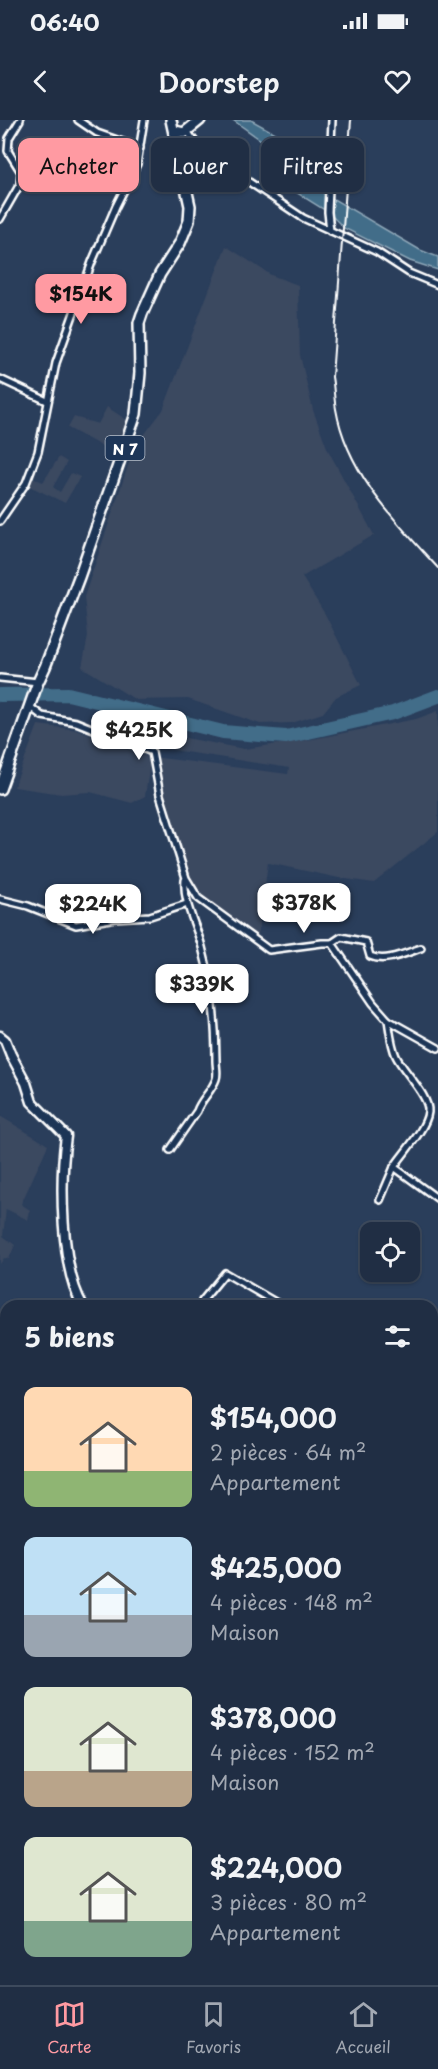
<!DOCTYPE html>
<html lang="fr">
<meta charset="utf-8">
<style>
:root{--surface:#202e44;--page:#2d3a4f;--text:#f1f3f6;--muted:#a2a8b2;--line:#3d4a5d;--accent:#ff9aa2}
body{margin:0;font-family:"Playpen Sans",sans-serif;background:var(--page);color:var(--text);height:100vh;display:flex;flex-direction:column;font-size:22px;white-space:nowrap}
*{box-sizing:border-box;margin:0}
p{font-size:20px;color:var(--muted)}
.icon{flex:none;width:33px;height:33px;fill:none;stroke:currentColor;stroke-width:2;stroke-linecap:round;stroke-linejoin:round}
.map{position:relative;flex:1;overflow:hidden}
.details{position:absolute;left:0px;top:1180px;width:438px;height:686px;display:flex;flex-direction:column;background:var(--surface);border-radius:18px 18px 0 0;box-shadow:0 2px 4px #0004,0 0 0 2px var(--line)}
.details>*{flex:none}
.guide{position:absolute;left:18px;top:18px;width:402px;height:54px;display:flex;gap:12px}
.fabs{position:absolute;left:360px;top:1102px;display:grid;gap:12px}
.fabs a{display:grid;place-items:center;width:60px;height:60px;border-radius:12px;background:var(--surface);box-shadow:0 2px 4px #0004,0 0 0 2px var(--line);font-size:30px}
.price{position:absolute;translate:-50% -51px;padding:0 14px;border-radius:12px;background:#fff;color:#222;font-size:20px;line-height:39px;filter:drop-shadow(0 2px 3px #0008)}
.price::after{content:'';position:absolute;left:50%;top:36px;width:18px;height:14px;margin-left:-9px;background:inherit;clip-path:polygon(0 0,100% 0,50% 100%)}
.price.on{background:var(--accent);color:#111}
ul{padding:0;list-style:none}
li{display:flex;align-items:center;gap:18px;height:150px;padding:0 24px}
li span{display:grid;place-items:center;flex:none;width:168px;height:120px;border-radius:12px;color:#555}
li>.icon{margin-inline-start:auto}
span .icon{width:72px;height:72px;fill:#fffc;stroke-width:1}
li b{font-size:26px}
h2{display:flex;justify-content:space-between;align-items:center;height:72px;padding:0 24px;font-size:26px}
.chip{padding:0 21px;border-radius:12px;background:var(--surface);box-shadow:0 2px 4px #0004,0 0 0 2px var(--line);font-size:21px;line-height:54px}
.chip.on{background:var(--accent);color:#111}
.status{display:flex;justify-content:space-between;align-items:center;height:42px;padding:0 30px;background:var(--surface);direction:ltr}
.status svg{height:16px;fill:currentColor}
header{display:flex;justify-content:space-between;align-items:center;height:78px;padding:0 24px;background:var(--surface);font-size:27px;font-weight:600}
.dock{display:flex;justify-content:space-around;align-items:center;height:84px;border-top:2px solid var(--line);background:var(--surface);font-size:16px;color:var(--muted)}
.dock a{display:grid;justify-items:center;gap:3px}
.dock .on{color:var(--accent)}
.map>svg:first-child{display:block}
.built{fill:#3a4860}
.water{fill:#426d89;stroke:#8ea7b8;stroke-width:1.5}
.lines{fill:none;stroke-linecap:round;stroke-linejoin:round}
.river{stroke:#426d89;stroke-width:14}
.street-casing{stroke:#fff;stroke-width:10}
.secondary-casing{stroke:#fff;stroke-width:13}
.primary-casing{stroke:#fff;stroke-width:14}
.street{stroke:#1d3557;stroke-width:5}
.secondary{stroke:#1d3557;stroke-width:8}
.primary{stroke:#1d3557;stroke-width:9}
.rail{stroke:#fff;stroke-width:2}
.labels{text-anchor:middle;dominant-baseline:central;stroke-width:4.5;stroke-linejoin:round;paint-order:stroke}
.shield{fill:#1d3557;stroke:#bbc2cd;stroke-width:1.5}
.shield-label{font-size:15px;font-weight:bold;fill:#fff}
</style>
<div class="status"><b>06:40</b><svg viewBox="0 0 49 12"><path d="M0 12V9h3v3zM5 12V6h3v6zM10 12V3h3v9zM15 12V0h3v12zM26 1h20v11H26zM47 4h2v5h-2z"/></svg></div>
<header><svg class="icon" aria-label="back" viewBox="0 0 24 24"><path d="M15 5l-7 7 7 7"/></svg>Doorstep<svg class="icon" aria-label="heart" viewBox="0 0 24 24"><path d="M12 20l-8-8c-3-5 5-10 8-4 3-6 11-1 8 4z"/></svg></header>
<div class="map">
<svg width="438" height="1865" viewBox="0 0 438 1865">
<rect width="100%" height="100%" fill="#2a3e5b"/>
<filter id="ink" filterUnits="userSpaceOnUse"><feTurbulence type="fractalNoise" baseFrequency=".0167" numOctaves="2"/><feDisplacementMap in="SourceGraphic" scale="12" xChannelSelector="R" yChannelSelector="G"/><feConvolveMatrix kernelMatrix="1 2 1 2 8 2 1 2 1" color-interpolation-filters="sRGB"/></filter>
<g filter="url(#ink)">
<g class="built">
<path d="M 226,126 L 271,155 L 298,165 L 300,235 L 313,290 L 328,330 L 374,415 L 302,457 L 325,494 L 361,565 L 336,577 L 323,593 L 292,603 L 260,604 L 188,579 L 136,580 L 82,547 L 88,516 L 84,477 L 134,328 L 163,290 Z"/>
<path d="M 107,287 L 127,300 L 116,334 L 68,308 L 74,297 L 98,304 Z"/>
<path d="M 59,337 L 67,342 L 53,367 L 60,372 L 71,353 L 80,357 L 65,383 L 27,365 L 31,357 L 43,362 Z"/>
<path d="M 438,591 L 438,712 L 374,763 L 339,758 L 268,743 L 258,816 L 194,769 L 161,672 L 153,637 L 288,654 L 289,648 L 153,627 L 128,621 L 133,603 L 186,618 L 244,629 L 313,619 L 416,599 Z"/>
<path d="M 38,605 L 79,610 L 151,638 L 145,676 L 132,683 L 90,672 L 61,674 L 14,667 Z"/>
<path d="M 0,996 L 48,1025 L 21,1084 L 30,1090 L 28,1100 L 6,1089 L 3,1116 L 15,1125 L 9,1139 L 4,1138 L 0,1144 Z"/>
<path d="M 0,1212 L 6,1212 L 6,1296 L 3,1296 L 0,1292 Z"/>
<path d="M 0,1376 L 6,1377 L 6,1490 L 0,1501 Z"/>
<path d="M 438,1773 L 438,1845 L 432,1843 L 432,1775 Z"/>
</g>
<path class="water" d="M 233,0 L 251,0 L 280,16 L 298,46 L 318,70 L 420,130 L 438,137 L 438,150 L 410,141 L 344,108 L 328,92 L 294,71 L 272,28 Z"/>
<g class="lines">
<path class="river" d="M 0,575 L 68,574 L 223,612 L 286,617 L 393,593 L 438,576"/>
<defs>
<g id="street">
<path d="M 78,0 L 97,13 L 140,28"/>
<path d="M 187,11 L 200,29 L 303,98 L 377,132 L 409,153 L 438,165"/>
<path d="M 0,99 L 20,64 L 21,52 L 8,31 L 9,18 L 20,0"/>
<path d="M 330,111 L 328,92 L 332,0"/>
<path d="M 0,259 L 47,281"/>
<path d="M 0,401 L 26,363 L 38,332 L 56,243 L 92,142 L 116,86 L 137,44 L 144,0"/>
<path d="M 0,558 L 38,562"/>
<path d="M 29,586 L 42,596 L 76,602 L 152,632 L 160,675 L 186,758 L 198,778 L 269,830 L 322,823 L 332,823 L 373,883 L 388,900 L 438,928"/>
<path d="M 0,779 L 28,786 L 76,805 L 116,798 L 150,796 L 187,784"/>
<path d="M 332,823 L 341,817 L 366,822 L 370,836 C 385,843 406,833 421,828"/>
<path d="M 388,900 C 390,912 391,925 396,936 C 403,951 430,977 428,992 C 426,1009 404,1032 394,1047"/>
<path d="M 170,1030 L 197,991 C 201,979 212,971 216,959 C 218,954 216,946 216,941 C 216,903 212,863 202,827 C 196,804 183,783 185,760"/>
<path d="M 380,1080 L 394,1047 L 438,1079"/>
<path d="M 202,1186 L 202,1181 L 225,1153 L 282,1186"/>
<path d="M 432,1215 L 438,1217"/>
<path d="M 0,1329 L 6,1327"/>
<path d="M 0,1657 L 6,1677"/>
<path d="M 432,1720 L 438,1718"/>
<path d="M 0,1728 L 6,1728"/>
<path d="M 0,1794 L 6,1795"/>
<path d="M 92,1860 L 97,1865"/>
<path d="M 211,1865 L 216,1860"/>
</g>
<g id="secondary">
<path d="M 0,916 L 5,920 L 11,935 L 26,963 L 32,982 L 66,1016 C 60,1060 60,1148 83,1186"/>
<path d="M 432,1437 L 438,1440"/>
</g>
<g id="primary">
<path d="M 175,11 L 184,13 L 200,0"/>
<path d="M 0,669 L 38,562 L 45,547 L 79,457 L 136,294 L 140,253 L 139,203 L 142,194 L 160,154 L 180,123 L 189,101 L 190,86 L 171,0"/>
</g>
</defs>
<use href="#street" class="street-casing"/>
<use href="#secondary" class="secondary-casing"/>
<use href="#primary" class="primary-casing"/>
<use href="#street" class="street"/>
<use href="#secondary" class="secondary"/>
<use href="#primary" class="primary"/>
<path class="rail" d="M 351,0 L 332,257 C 334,267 334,279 336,289 C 347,353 396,402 438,448"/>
</g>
</g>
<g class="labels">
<rect class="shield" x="105.5" y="316" width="39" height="24" rx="4.5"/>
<g class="shield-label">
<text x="125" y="328">N 7</text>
</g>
</g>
</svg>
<div class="fabs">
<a><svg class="icon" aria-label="locate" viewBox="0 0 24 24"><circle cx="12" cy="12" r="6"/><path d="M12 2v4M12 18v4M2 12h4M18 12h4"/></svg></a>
</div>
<b class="price on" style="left:81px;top:205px">$154K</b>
<b class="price" style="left:139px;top:641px">$425K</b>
<b class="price" style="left:304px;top:814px">$378K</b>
<b class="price" style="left:93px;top:815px">$224K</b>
<b class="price" style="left:202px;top:895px">$339K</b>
<div class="guide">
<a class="chip on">Acheter</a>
<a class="chip">Louer</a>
<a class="chip">Filtres</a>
</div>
<section class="details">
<h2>5 biens<svg class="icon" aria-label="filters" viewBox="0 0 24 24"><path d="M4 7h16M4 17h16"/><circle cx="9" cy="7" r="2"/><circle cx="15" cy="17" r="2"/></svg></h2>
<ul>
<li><span style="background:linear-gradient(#ffd9b3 70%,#8fb573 0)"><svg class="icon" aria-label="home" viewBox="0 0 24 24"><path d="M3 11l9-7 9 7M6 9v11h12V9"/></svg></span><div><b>$154,000</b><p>2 pièces · 64 m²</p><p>Appartement</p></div></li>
<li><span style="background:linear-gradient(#bfe0f5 65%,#9aa5b1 0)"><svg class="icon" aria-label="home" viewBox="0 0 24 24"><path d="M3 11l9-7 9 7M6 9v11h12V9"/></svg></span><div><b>$425,000</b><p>4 pièces · 148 m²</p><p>Maison</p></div></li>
<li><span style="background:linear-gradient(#dfe7d0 70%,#b9a48a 0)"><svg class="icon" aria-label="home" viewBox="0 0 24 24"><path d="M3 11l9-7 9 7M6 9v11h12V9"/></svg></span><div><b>$378,000</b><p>4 pièces · 152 m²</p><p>Maison</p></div></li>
<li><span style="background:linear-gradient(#dfe7d0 70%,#7fa58c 0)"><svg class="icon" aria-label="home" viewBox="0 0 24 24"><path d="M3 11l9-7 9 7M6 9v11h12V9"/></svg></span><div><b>$224,000</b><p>3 pièces · 80 m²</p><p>Appartement</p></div></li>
</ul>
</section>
</div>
<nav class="dock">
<a class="on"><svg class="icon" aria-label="map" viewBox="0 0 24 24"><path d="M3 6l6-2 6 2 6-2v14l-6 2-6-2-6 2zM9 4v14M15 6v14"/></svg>Carte</a>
<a><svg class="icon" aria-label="saved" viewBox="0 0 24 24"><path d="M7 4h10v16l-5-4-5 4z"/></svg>Favoris</a>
<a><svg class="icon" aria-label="home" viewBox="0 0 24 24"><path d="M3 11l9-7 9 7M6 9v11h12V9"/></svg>Accueil</a>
</nav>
